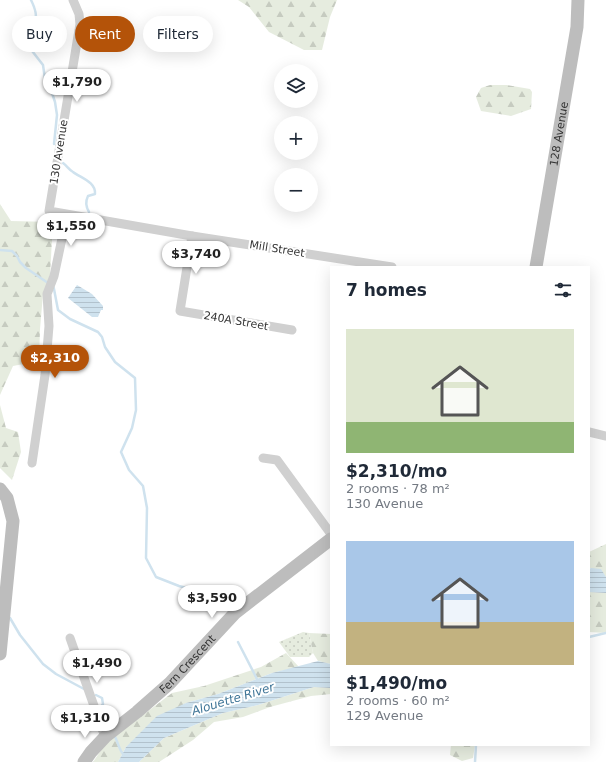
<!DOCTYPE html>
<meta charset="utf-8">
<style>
:root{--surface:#fff;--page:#f6f6f7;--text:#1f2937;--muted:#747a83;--accent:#b45309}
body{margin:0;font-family:"DejaVu Sans",sans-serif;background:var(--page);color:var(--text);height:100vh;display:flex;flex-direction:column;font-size:15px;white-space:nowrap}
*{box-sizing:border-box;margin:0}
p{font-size:13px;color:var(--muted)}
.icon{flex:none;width:22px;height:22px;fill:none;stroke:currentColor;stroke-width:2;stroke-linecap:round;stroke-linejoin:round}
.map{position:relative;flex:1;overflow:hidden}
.panel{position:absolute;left:330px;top:266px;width:260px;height:480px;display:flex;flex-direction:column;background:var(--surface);border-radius:0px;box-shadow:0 4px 16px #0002}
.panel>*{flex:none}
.hud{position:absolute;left:12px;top:16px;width:258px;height:36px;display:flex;gap:8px}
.fabs{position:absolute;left:274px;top:64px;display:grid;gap:8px}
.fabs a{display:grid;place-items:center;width:44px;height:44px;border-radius:50%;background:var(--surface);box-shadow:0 4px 16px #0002;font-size:20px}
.price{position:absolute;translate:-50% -34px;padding:0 9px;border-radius:14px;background:#fff;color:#222;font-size:13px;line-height:26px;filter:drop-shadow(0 1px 2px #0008)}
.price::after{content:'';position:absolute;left:50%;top:24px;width:12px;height:9px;margin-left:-6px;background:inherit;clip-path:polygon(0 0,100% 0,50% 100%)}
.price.on{background:var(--accent);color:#fff}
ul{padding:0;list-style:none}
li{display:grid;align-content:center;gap:8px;height:212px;padding:0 16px}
li span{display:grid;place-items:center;height:124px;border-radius:0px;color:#555}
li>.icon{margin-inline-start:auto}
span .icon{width:72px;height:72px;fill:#fffc;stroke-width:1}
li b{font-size:17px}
h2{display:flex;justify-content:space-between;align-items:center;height:48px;padding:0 16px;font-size:17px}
.pill{padding:0 14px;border-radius:18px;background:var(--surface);box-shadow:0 4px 16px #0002;font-size:14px;line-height:36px}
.pill.on{background:var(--accent);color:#fff}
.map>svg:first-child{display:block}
.grass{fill:url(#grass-dots)}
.forest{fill:url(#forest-firs)}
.water{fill:url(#water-rules)}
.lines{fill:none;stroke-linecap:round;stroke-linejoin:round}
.stream{stroke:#cfe2ee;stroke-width:2.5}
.street{stroke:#d0d0d0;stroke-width:9}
.secondary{stroke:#bdbdbd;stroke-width:13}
.labels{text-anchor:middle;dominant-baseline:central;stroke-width:4;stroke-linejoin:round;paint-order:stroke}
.street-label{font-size:11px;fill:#333;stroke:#fff}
.water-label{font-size:12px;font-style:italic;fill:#3f7597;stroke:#fff}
</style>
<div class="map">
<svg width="606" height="762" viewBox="0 0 606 762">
<defs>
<pattern id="grass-dots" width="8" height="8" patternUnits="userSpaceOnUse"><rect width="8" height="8" fill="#e6ecdf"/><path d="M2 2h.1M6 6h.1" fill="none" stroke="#c6cbc0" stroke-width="1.8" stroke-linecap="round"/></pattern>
<pattern id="forest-firs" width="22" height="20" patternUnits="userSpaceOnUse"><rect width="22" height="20" fill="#e6ecdf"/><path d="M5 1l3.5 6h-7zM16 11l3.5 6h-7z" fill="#c6cbc0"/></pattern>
<pattern id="water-rules" width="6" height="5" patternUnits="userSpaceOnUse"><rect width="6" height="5" fill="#cfe2ee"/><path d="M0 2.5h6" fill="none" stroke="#b2c2cd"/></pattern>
</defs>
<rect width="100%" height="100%" fill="#fff"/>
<path class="grass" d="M 303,632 L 309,633 L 313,653 L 309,657 L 290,657 L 279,642 Z"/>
<g class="forest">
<path d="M 238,0 L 337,0 L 330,17 L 322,50 L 304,50 L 269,32 L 249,7 Z"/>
<path d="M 490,85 L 507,85 L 530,89 L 532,92 L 531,109 L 511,116 L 481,111 L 476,97 L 481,88 Z"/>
<path d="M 0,204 L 11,221 L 53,222 L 50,275 L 43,294 L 40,329 L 39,361 L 13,366 L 0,395 Z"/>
<path d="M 0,405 L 6,428 L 18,432 L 21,452 L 12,480 L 0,468 Z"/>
<path d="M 606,544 L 606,577 L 591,568 L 589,569 L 589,552 Z"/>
<path d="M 589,592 L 606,593 L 606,633 L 589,632 Z"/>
<path d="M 309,633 L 331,634 L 331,664 L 318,661 L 313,653 Z"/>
<path d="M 286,653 L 299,667 L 272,673 L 218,694 L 186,703 L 126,747 L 118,762 L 93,762 L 106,743 L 172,693 L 204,686 L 261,667 Z"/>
<path d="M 314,687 L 331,688 L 331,694 L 311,696 L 270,707 L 243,717 L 214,722 L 193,740 L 159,762 L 139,762 L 164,738 L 197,724 L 223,713 L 258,705 Z"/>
<path d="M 451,745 L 475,745 L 473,758 L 462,761 L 450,755 Z"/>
</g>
<g class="water">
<path d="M 77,285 L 92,294 L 103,306 L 103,310 L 101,310 L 98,317 L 92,317 L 68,298 Z"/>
<path d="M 591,568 L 601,569 L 606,577 L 606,593 L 589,592 L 589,569 Z"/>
<path d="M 318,661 L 331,664 L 331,688 L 314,687 L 258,705 L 223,713 L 164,738 L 139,762 L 118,762 L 126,747 L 157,716 L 186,703 L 218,694 L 272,673 Z"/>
</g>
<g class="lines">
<g class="stream">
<path d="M 31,0 C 35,8 38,16 34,25 C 33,30 28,33 26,39 L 29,47 L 43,65 L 45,79 L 49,84 L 55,102 L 57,115 L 54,144"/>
<path d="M 63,163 C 67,166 69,170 73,172 C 81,178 96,182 95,194 L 88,196 C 85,202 86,207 89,212"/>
<path d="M 0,250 L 12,251 L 17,256 L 20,262 L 26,268 L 48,283"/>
<path d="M 53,286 L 54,289 L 58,310 L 70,319 L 98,332 L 102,337 L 105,347 L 115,362 L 135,378 L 136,410 L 132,428 L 121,452 L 129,470 L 143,486 L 147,508 L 146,558 L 156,577 L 179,586 L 205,593 L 219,609"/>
<path d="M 10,618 L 20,635 L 43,664 L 56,674 L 84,689"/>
<path d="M 589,637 L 606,633"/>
<path d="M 238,642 L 258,681"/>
<path d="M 96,695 L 102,698 L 103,704 L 100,708 L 110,727"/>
<path d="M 114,735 C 118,741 119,751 124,755"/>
<path d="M 475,762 L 476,745"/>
</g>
<g class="street">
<path d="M 73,0 L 79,14 L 80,24 L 49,211 L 192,236 L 392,267"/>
<path d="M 192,236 L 180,311 L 292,330"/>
<path d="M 589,432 L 606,436"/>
<path d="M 263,458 L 277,460 L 331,534"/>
<path d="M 32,463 L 45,375 L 49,326 L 47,294 L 54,276 L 67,215"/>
<path d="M 70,638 L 105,737"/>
</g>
<g class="secondary">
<path id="s1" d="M 536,267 L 577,27 L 578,0"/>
<path d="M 0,489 L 7,498 L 13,521 L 0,654"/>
<path id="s2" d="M 84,762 L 91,752 L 105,737 L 137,712 L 170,683 L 235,613 L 331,539"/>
</g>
</g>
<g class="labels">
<g class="street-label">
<text stroke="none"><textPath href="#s1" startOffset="135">128 Avenue</textPath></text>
<text transform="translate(59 152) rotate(-81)">130 Avenue</text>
<text transform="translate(277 249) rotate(9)">Mill Street</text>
<text transform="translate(236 321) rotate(10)">240A Street</text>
<text stroke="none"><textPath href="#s2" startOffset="143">Fern Crescent</textPath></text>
</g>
<g class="water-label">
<text transform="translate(233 699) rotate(-17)">Alouette River</text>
</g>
</g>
</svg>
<div class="fabs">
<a><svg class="icon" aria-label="layers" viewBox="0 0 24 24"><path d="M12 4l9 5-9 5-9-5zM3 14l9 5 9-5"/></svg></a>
<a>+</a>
<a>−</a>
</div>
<b class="price" style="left:77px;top:103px">$1,790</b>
<b class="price" style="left:71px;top:247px">$1,550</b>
<b class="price" style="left:196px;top:275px">$3,740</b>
<b class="price on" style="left:55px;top:379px">$2,310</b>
<b class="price" style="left:212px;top:619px">$3,590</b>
<b class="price" style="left:97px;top:684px">$1,490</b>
<b class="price" style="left:85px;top:739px">$1,310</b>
<div class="hud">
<a class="pill">Buy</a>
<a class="pill on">Rent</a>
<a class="pill">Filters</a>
</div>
<section class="panel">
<h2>7 homes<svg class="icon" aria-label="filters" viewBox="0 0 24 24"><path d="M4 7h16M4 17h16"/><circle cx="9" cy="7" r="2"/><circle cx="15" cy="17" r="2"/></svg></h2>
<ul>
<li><span style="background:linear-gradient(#dfe7d0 75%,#8fb573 0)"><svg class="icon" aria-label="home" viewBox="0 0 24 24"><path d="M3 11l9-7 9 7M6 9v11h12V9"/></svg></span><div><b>$2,310/mo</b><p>2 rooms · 78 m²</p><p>130 Avenue</p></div></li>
<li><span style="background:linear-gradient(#a9c7e8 65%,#c2b280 0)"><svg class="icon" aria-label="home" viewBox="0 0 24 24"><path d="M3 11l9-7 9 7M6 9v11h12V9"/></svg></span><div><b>$1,490/mo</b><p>2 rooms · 60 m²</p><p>129 Avenue</p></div></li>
</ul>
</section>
</div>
